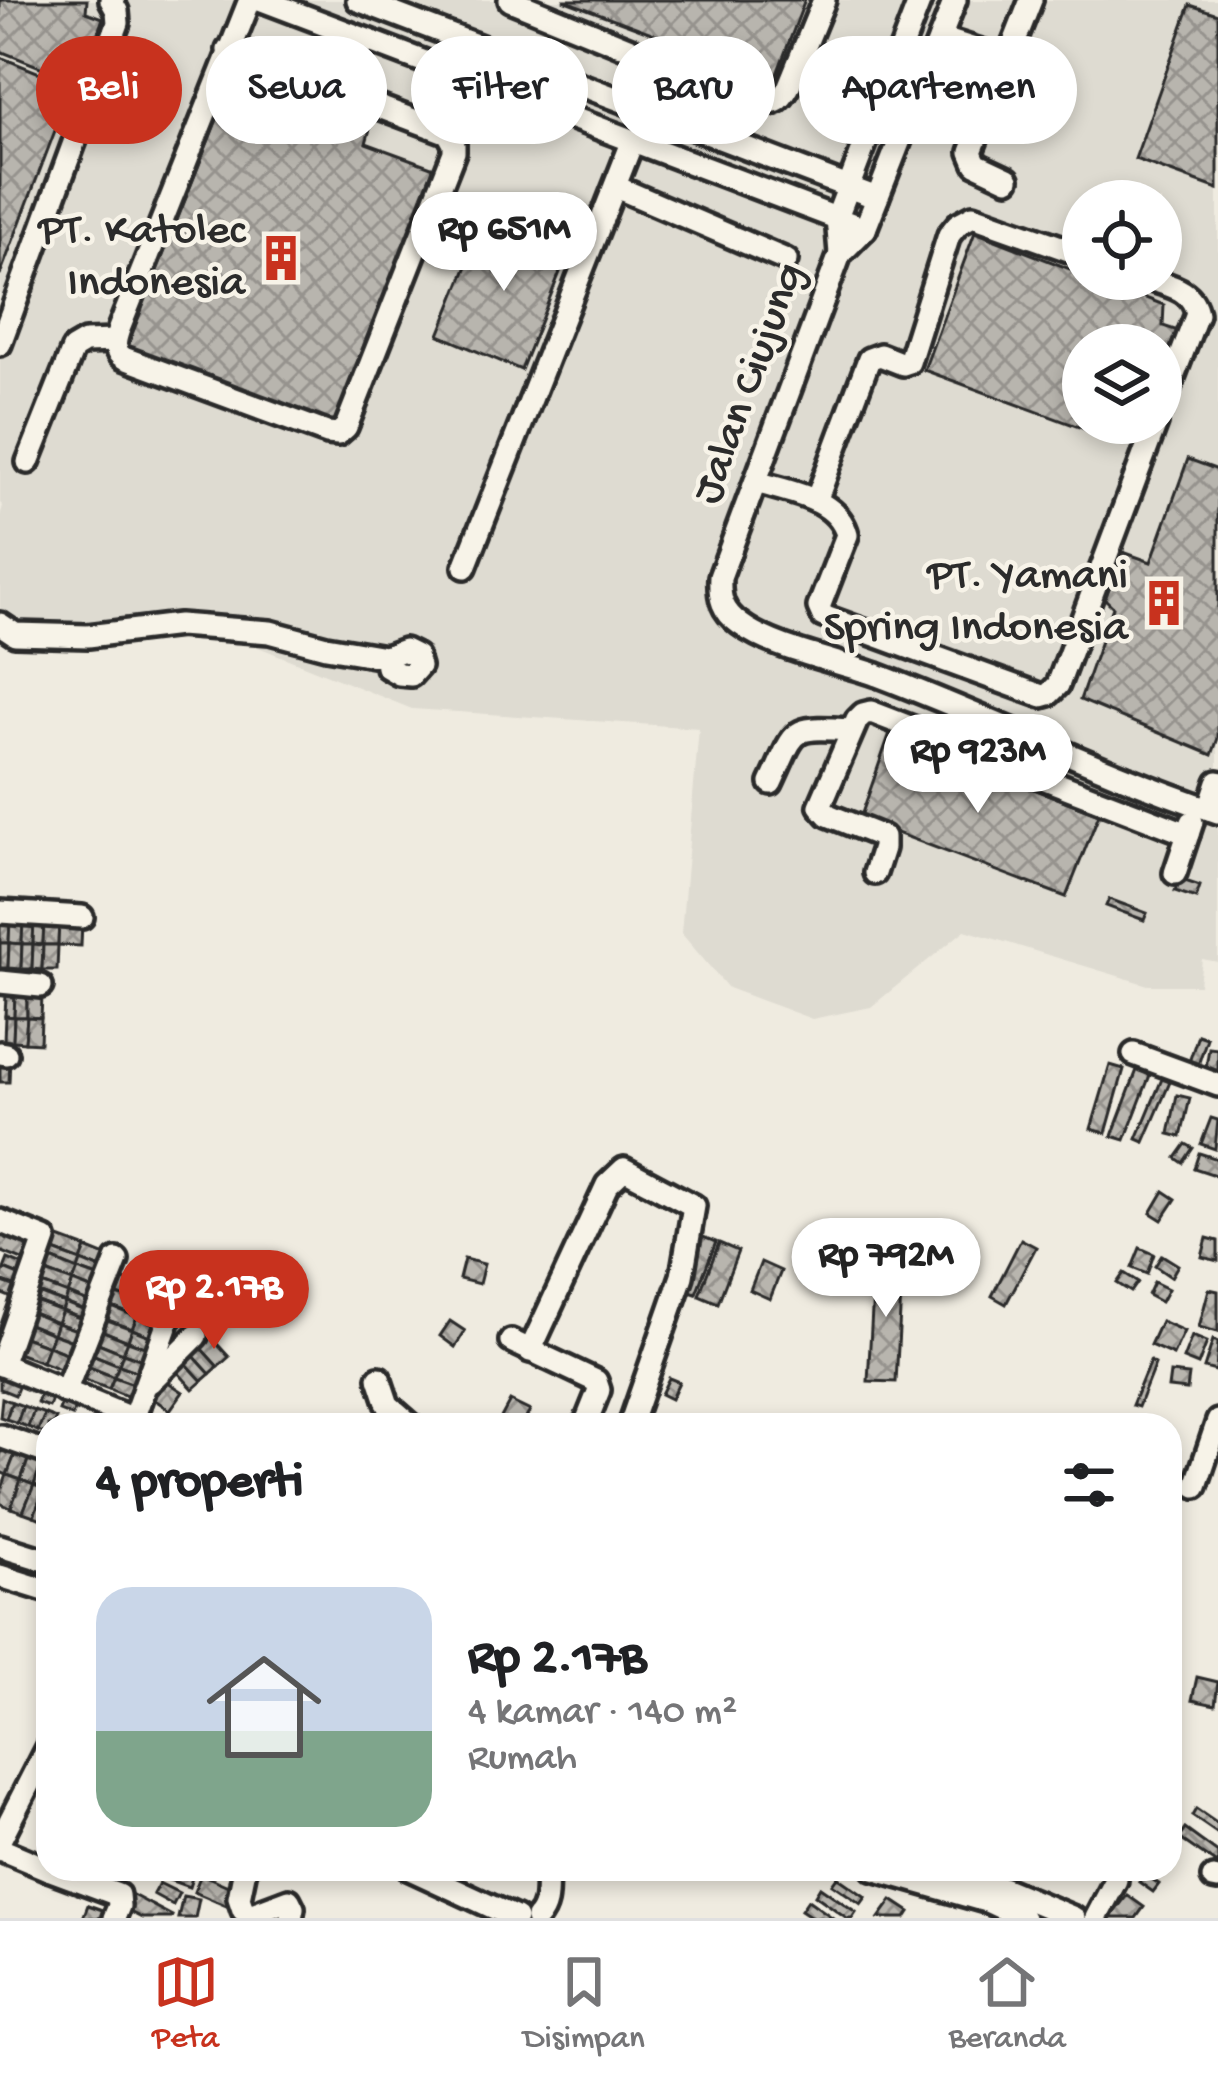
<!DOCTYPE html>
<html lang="id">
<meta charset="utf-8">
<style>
:root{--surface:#fff;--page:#f2f2f2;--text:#202124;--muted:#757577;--line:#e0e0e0;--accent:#c8321e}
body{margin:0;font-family:"Gochi Hand",sans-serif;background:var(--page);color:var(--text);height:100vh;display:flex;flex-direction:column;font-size:45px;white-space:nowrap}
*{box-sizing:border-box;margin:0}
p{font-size:39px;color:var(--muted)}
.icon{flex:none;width:66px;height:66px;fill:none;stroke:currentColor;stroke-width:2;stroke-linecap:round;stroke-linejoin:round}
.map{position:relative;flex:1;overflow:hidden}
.side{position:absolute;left:36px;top:1413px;width:1146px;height:468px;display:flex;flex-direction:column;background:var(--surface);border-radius:36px;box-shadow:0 6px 18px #0003}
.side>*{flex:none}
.guide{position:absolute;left:36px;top:36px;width:1146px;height:108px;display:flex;gap:24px}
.tools{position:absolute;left:1062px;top:180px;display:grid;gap:24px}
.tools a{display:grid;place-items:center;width:120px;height:120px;border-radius:50%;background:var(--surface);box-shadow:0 6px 18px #0003;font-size:60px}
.price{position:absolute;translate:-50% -102px;padding:0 27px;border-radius:42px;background:#fff;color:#222;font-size:39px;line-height:78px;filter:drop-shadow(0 3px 6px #0008)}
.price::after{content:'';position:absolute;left:50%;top:72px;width:36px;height:27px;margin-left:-18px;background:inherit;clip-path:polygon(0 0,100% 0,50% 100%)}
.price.on{background:var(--accent);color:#fff}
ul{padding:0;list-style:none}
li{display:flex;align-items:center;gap:36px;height:300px;padding:0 60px}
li+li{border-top:3px solid var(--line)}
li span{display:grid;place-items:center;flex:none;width:336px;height:240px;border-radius:36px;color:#555}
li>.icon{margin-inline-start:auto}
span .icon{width:144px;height:144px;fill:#fffc;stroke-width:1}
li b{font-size:51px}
h2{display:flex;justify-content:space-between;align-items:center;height:144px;padding:0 60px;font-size:51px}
.chip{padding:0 42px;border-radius:54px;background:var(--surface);box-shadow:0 6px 18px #0003;font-size:42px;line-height:108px}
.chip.on{background:var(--accent);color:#fff}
.tab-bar{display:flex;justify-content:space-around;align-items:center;height:168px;border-top:3px solid var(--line);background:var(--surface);font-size:33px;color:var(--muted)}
.tab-bar a{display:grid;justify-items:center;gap:6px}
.tab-bar .on{color:var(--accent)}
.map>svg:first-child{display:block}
.built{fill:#dedbd1;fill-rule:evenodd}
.building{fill:url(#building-cross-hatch);stroke:#2b2b2b;stroke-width:3}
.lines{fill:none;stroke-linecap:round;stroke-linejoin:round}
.minor-casing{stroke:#2b2b2b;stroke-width:30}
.minor{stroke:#f7f3e8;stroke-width:21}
.labels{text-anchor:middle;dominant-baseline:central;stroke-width:9;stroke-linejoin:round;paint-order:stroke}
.poi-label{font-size:45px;fill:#2b2b2b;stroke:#f7f3e8;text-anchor:end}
.street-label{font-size:45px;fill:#2b2b2b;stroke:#f7f3e8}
</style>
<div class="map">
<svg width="1218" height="1918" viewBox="0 0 1218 1918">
<defs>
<pattern id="building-cross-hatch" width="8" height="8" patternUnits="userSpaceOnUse" patternTransform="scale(3)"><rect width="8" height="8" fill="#b8b5ae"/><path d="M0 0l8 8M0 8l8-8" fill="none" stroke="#96938e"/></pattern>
</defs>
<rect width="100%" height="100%" fill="#efebe0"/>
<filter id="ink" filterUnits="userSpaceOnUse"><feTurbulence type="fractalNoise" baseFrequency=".00833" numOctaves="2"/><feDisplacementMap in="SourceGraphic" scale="24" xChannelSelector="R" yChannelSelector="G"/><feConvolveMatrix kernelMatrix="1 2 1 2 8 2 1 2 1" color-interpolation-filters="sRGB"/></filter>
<g filter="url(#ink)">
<path class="built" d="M 0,0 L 1218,0 L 1218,962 L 1202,959 L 1199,985 L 1148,985 L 965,930 L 871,1007 L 812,1019 L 728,988 L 681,933 L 699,728 L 412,709 L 241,640 L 0,626 L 0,516 L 3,506 L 0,503 ZM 1083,201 L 1161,201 L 1161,279 L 1083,279 ZM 1083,345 L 1161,345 L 1161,423 L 1083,423 Z"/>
<g class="building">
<path d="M 0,0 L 87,0 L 86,12 L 103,18 L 80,83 L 0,51 Z"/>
<path d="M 563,0 L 805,0 L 775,79 Z"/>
<path d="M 1190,5 L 1218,14 L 1218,189 L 1135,159 Z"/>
<path d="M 0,57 L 72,86 L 0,275 Z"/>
<path d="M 265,82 L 372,122 L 366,143 L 434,168 L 336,426 L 127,347 L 228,91 L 256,102 Z"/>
<path d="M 486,219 L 568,252 L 521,370 L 439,335 Z"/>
<path d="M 975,232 L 1083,274 L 1083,279 L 1096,279 L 1164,305 L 1163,326 L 1181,332 L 1166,372 L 1161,370 L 1161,345 L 1083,345 L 1083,423 L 1127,423 L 1120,442 L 924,370 Z"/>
<path d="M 1188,459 L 1218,470 L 1218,738 L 1212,755 L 1080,700 L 1113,607 L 1105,599 L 1123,552 L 1151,562 Z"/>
<path d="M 890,733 L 1099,814 L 1066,897 L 860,819 Z"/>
<path d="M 1179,879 L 1200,886 L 1196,898 L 1175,891 Z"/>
<path d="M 1109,899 L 1147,913 L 1144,920 L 1106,906 Z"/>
<path d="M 0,919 L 10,919 L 9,943 L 0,943 Z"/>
<path d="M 10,919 L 23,920 L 22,944 L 9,943 Z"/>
<path d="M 23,920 L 34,920 L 33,944 L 22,944 Z"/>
<path d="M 34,920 L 44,920 L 43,945 L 33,944 Z"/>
<path d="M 44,920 L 59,921 L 58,945 L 43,945 Z"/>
<path d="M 59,921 L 82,922 L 81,946 L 58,945 Z"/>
<path d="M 0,943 L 9,943 L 8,968 L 0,968 Z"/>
<path d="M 9,943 L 22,944 L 21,969 L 8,968 Z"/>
<path d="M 22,944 L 33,944 L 32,969 L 21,969 Z"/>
<path d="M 33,944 L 43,945 L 42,970 L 32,969 Z"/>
<path d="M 43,945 L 58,945 L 57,970 L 42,970 Z"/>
<path d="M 6,995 L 15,995 L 14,1017 L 5,1016 Z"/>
<path d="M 15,995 L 27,996 L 27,1017 L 14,1017 Z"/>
<path d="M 27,996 L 42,996 L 41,1018 L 27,1017 Z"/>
<path d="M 5,1016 L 14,1017 L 13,1041 L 4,1041 Z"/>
<path d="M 14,1017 L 27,1017 L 25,1042 L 13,1041 Z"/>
<path d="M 27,1017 L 41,1018 L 40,1043 L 25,1042 Z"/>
<path d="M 1198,1035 L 1207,1038 L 1195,1074 L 1186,1071 Z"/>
<path d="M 1209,1048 L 1218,1049 L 1218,1076 L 1205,1074 Z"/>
<path d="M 0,1058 L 10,1058 L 9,1082 L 0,1082 Z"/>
<path d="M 1110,1065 L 1124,1069 L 1106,1133 L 1091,1129 Z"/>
<path d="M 1137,1070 L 1150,1075 L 1125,1140 L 1112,1136 Z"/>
<path d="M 1162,1079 L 1170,1082 L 1144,1142 L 1137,1139 Z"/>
<path d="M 1177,1095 L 1190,1098 L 1181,1137 L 1169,1134 Z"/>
<path d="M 1211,1118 L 1218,1120 L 1215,1149 L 1201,1144 Z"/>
<path d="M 1186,1144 L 1193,1148 L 1183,1163 L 1176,1158 Z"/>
<path d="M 1199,1153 L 1218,1159 L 1218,1176 L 1194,1168 Z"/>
<path d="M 1164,1191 L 1176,1199 L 1162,1220 L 1151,1213 Z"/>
<path d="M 0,1230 L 39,1245 L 32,1264 L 0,1251 Z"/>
<path d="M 698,1235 L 716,1242 L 696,1293 L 679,1287 Z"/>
<path d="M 59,1238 L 86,1248 L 81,1261 L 54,1251 Z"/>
<path d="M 1207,1238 L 1218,1241 L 1218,1261 L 1202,1257 Z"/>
<path d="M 1021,1239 L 1036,1247 L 1006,1304 L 992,1296 Z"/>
<path d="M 719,1243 L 738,1251 L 718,1303 L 699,1295 Z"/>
<path d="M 86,1248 L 111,1258 L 106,1271 L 81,1261 Z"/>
<path d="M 1140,1248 L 1154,1254 L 1147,1274 L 1132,1268 Z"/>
<path d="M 54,1251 L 81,1261 L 78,1270 L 51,1259 Z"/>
<path d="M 1162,1255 L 1178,1265 L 1171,1277 L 1155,1266 Z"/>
<path d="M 875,1257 L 903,1258 L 896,1382 L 868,1381 Z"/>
<path d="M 8,1259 L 30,1268 L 26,1278 L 4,1269 Z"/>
<path d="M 51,1259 L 78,1270 L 73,1282 L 46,1272 Z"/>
<path d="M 464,1259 L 484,1264 L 479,1284 L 459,1279 Z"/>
<path d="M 81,1261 L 106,1271 L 103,1279 L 78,1270 Z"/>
<path d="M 761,1262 L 781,1271 L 770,1299 L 750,1290 Z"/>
<path d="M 4,1269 L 26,1278 L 22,1289 L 0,1281 Z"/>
<path d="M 78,1270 L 103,1279 L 98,1292 L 73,1282 Z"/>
<path d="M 46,1272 L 73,1282 L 68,1294 L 42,1284 Z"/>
<path d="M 1124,1273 L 1138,1282 L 1131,1292 L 1117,1283 Z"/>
<path d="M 118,1278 L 148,1289 L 142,1304 L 112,1293 Z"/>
<path d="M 0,1281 L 22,1289 L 17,1300 L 0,1293 Z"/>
<path d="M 73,1282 L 98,1292 L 93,1304 L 68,1294 Z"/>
<path d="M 1154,1282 L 1168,1289 L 1161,1302 L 1148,1295 Z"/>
<path d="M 42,1284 L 68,1294 L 65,1303 L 38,1293 Z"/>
<path d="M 148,1289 L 173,1299 L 167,1314 L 142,1304 Z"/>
<path d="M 1209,1289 L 1218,1291 L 1218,1332 L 1199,1327 Z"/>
<path d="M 38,1293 L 65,1303 L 62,1311 L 35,1301 Z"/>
<path d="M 112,1293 L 142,1304 L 137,1317 L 107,1305 Z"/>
<path d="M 68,1294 L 93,1304 L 90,1313 L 65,1303 Z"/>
<path d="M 35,1301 L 62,1311 L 57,1323 L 30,1312 Z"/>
<path d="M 65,1303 L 90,1313 L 87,1321 L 62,1311 Z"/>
<path d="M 142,1304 L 167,1314 L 162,1327 L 137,1317 Z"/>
<path d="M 107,1305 L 137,1317 L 132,1329 L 102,1318 Z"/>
<path d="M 62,1311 L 87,1321 L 82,1332 L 57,1323 Z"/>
<path d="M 30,1312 L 57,1323 L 53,1334 L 26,1323 Z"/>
<path d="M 137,1317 L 162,1327 L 157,1339 L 132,1329 Z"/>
<path d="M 102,1318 L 132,1329 L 128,1341 L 98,1329 Z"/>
<path d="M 450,1321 L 465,1331 L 455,1347 L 440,1336 Z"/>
<path d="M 1161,1321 L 1184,1331 L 1173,1355 L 1150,1345 Z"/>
<path d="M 26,1323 L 53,1334 L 48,1346 L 21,1336 Z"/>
<path d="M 57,1323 L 82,1332 L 78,1343 L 53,1334 Z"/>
<path d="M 98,1329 L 128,1341 L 123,1353 L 93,1341 Z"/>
<path d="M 132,1329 L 157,1339 L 153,1350 L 128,1341 Z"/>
<path d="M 53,1334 L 78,1343 L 73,1356 L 48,1346 Z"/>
<path d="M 21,1336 L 48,1346 L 42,1362 L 15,1352 Z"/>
<path d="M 210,1336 L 229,1357 L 218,1367 L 199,1346 Z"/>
<path d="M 1192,1336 L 1207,1342 L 1198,1365 L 1183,1359 Z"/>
<path d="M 1213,1340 L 1218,1342 L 1216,1371 L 1204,1368 Z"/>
<path d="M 93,1341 L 123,1353 L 119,1365 L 89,1353 Z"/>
<path d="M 128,1341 L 153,1350 L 148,1362 L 123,1353 Z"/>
<path d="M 48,1346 L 73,1356 L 67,1372 L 42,1362 Z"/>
<path d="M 199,1346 L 218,1367 L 210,1374 L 191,1353 Z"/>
<path d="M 89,1353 L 119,1365 L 114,1377 L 84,1365 Z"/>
<path d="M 123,1353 L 148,1362 L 144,1374 L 119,1365 Z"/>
<path d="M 191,1353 L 210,1374 L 202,1381 L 183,1360 Z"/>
<path d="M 183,1360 L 202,1381 L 193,1389 L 174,1368 Z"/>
<path d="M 1150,1361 L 1155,1364 L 1138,1407 L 1132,1405 Z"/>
<path d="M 84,1365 L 114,1377 L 109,1389 L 79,1378 Z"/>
<path d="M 119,1365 L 144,1374 L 139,1386 L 114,1377 Z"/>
<path d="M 0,1371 L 21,1379 L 15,1395 L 0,1389 Z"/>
<path d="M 1170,1373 L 1189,1375 L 1187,1390 L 1168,1388 Z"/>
<path d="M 114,1377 L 139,1386 L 134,1399 L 109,1389 Z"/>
<path d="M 162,1378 L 183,1392 L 170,1410 L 149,1396 Z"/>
<path d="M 669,1378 L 679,1382 L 671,1399 L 661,1394 Z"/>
<path d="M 43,1387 L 55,1391 L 49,1407 L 37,1403 Z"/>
<path d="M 65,1395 L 78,1400 L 72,1416 L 59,1411 Z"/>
<path d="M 2,1398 L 12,1402 L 6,1419 L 0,1417 Z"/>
<path d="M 510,1401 L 530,1411 L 522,1425 L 497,1425 Z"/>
<path d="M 12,1402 L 23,1406 L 17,1423 L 6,1419 Z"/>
<path d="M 23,1406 L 34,1410 L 28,1427 L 17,1423 Z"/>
<path d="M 34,1410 L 45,1414 L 38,1431 L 28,1427 Z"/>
<path d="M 45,1414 L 56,1418 L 53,1425 L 48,1425 L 48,1435 L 38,1431 Z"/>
<path d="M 5,1442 L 18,1447 L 7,1475 L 0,1472 L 0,1456 Z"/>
<path d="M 18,1447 L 31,1452 L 21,1480 L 7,1475 Z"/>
<path d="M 31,1452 L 44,1457 L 34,1485 L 21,1480 Z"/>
<path d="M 44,1457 L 48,1459 L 48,1479 L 44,1489 L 34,1485 Z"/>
<path d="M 7,1475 L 21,1480 L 11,1508 L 0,1503 L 0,1494 Z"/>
<path d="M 21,1480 L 34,1485 L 23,1512 L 11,1508 Z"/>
<path d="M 34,1485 L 44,1489 L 34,1516 L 23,1512 Z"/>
<path d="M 44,1489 L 48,1490 L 48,1511 L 44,1520 L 34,1516 Z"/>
<path d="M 1170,1516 L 1181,1519 L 1176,1534 L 1170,1532 Z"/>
<path d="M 1197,1677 L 1218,1682 L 1215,1705 L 1192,1700 Z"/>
<path d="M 1196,1809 L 1218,1824 L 1218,1834 L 1192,1816 Z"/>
<path d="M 1185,1829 L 1218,1853 L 1218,1865 L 1179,1838 Z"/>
<path d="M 157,1869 L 195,1869 L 189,1887 L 155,1875 Z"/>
<path d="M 201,1874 L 237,1890 L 229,1907 L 194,1892 Z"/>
<path d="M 1144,1874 L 1159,1884 L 1153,1892 L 1139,1882 Z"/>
<path d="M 837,1877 L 866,1897 L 861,1904 L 832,1884 Z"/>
<path d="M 159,1883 L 179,1893 L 173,1905 L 153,1894 Z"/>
<path d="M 820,1887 L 856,1912 L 852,1918 L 847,1918 L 815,1895 Z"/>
<path d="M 127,1892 L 172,1916 L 171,1918 L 142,1918 L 120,1907 Z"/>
<path d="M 1127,1895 L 1144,1907 L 1136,1918 L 1110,1918 Z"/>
<path d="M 183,1896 L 199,1899 L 195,1918 L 178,1918 Z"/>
<path d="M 808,1900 L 833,1918 L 813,1918 L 801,1910 Z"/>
<path d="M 892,1900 L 910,1912 L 906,1918 L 879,1918 Z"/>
<path d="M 88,1905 L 114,1914 L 113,1918 L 83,1918 Z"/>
</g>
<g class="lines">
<defs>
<g id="minor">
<path d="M 262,0 L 865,229"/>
<path d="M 358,0 L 877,198"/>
<path d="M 510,0 L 763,103 C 777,104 781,100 788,88 L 824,0"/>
<path d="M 955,0 L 865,229 L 840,254 L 720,577 C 719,598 722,611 740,624 C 773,649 837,661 877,675 C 991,718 1102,773 1218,812"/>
<path d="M 940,38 L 1009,60"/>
<path d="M 228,50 L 448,133 L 454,144 L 454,152 L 346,427 L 338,434 L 327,433 L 124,358 C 112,351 115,341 119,329 L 250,0"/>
<path d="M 1008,179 L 976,164 L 971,152 L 1031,0"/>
<path d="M 616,187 L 786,260"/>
<path d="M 840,254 L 837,217 L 920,0"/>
<path d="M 1149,279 C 1170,286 1193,289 1197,314 L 1161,409"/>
<path d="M 0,344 L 118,23 L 117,11 L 111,0"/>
<path d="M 28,462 L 73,349 L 85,342 L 115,341"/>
<path d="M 756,482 C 788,492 838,498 847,535 L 819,607 L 823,616 L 1042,696 L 1049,694 L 1058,685 L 1156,423"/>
<path d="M 816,501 L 869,359 L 880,355 L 903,364 L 909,362 L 949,235 L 958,224 L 973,216 L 1083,255"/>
<path d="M 465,567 L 633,140"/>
<path d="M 0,624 L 15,634 L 88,636 L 179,625 L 270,632 L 326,647 L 385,657 L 404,650 L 416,656 L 419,666 L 411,675 L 399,674 L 387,667 L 385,657"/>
<path d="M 771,783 C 797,728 788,726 851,730"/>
<path d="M 1209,809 L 1218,782"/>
<path d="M 875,873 L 883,848 L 883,837 L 828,815 L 820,806 L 857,720 L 863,714 L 871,712 L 1188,834"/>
<path d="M 1175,873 L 1192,822"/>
<path d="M 0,912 L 82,917"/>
<path d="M 0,982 L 41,986"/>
<path d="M 0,1053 L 6,1054"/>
<path d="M 1134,1054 L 1218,1085"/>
<path d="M 0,1221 L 45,1239 L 1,1365"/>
<path d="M 511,1341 L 596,1381 L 599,1390 L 585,1425"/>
<path d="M 530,1351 L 607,1185 L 624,1169 L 694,1206 L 682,1276 L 630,1425"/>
<path d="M 0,1364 L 133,1419"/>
<path d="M 379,1378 L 388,1405 L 411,1425"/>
<path d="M 150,1382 L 196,1336"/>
<path d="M 65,1392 L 117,1260"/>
<path d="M 131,1425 L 170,1316"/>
<path d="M 0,1436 L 48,1453"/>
<path d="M 1196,1486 L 1218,1421"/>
<path d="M 0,1546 L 48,1561"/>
<path d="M 0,1576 L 48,1591"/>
<path d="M 0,1840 L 48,1746"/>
<path d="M 0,1849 L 48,1869"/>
<path d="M 48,1869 L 118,1895 L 119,1906 L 114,1918"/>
<path d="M 245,1869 L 239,1898 L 243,1910 L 252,1914 L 289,1900 L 293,1908 L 291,1918"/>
<path d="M 410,1869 L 516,1918"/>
<path d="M 873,1869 L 989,1902 L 1023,1918"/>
<path d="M 945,1869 L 1002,1888 L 1074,1918"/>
<path d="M 1213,1878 L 1218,1879"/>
<path d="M 537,1918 C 550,1904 545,1887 547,1869"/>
<path d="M 1096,1918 L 1116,1880 L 1115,1869"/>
</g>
</defs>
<use href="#minor" class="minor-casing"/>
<use href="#minor" class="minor"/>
</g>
</g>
<defs>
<symbol id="building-bare" viewBox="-9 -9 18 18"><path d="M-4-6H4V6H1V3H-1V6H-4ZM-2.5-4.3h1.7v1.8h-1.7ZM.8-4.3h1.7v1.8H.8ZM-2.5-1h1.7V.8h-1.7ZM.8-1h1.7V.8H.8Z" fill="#c8321e" stroke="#f7f3e8" stroke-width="2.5" paint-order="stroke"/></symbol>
</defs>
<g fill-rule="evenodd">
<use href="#building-bare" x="248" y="225" width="66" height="66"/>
<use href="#building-bare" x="1131" y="570" width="66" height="66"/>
</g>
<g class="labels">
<g class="poi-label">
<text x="245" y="232">PT. Katolec<tspan x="245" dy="52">Indonesia</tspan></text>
<text x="1128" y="577">PT. Yamani<tspan x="1128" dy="52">Spring Indonesia</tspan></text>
</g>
<g class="street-label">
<text transform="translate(751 384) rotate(-70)">Jalan Ciujung</text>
</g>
</g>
</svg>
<div class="tools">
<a><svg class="icon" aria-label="locate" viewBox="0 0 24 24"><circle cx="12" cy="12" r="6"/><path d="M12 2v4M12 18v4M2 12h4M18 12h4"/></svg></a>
<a><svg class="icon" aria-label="layers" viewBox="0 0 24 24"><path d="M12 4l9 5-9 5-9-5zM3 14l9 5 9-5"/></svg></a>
</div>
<b class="price" style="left:504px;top:294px">Rp 651M</b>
<b class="price" style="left:978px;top:816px">Rp 923M</b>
<b class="price" style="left:886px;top:1320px">Rp 792M</b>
<b class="price on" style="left:214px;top:1352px">Rp 2.17B</b>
<div class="guide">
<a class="chip on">Beli</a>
<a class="chip">Sewa</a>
<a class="chip">Filter</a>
<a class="chip">Baru</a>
<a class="chip">Apartemen</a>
</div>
<section class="side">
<h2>4 properti<svg class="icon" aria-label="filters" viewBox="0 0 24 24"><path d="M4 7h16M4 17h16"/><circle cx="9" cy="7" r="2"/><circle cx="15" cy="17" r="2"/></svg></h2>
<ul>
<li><span style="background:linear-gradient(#c9d6e8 60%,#7fa58c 0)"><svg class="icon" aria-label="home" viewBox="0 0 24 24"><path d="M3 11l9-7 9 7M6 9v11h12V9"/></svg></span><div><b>Rp 2.17B</b><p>4 kamar · 140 m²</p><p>Rumah</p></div></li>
</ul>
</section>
</div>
<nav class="tab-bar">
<a class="on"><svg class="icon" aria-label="map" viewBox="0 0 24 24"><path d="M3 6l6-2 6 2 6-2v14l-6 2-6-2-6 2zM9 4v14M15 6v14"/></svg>Peta</a>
<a><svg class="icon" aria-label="saved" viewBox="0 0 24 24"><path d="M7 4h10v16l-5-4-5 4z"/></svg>Disimpan</a>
<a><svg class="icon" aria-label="home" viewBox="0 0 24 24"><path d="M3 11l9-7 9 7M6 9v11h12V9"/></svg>Beranda</a>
</nav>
